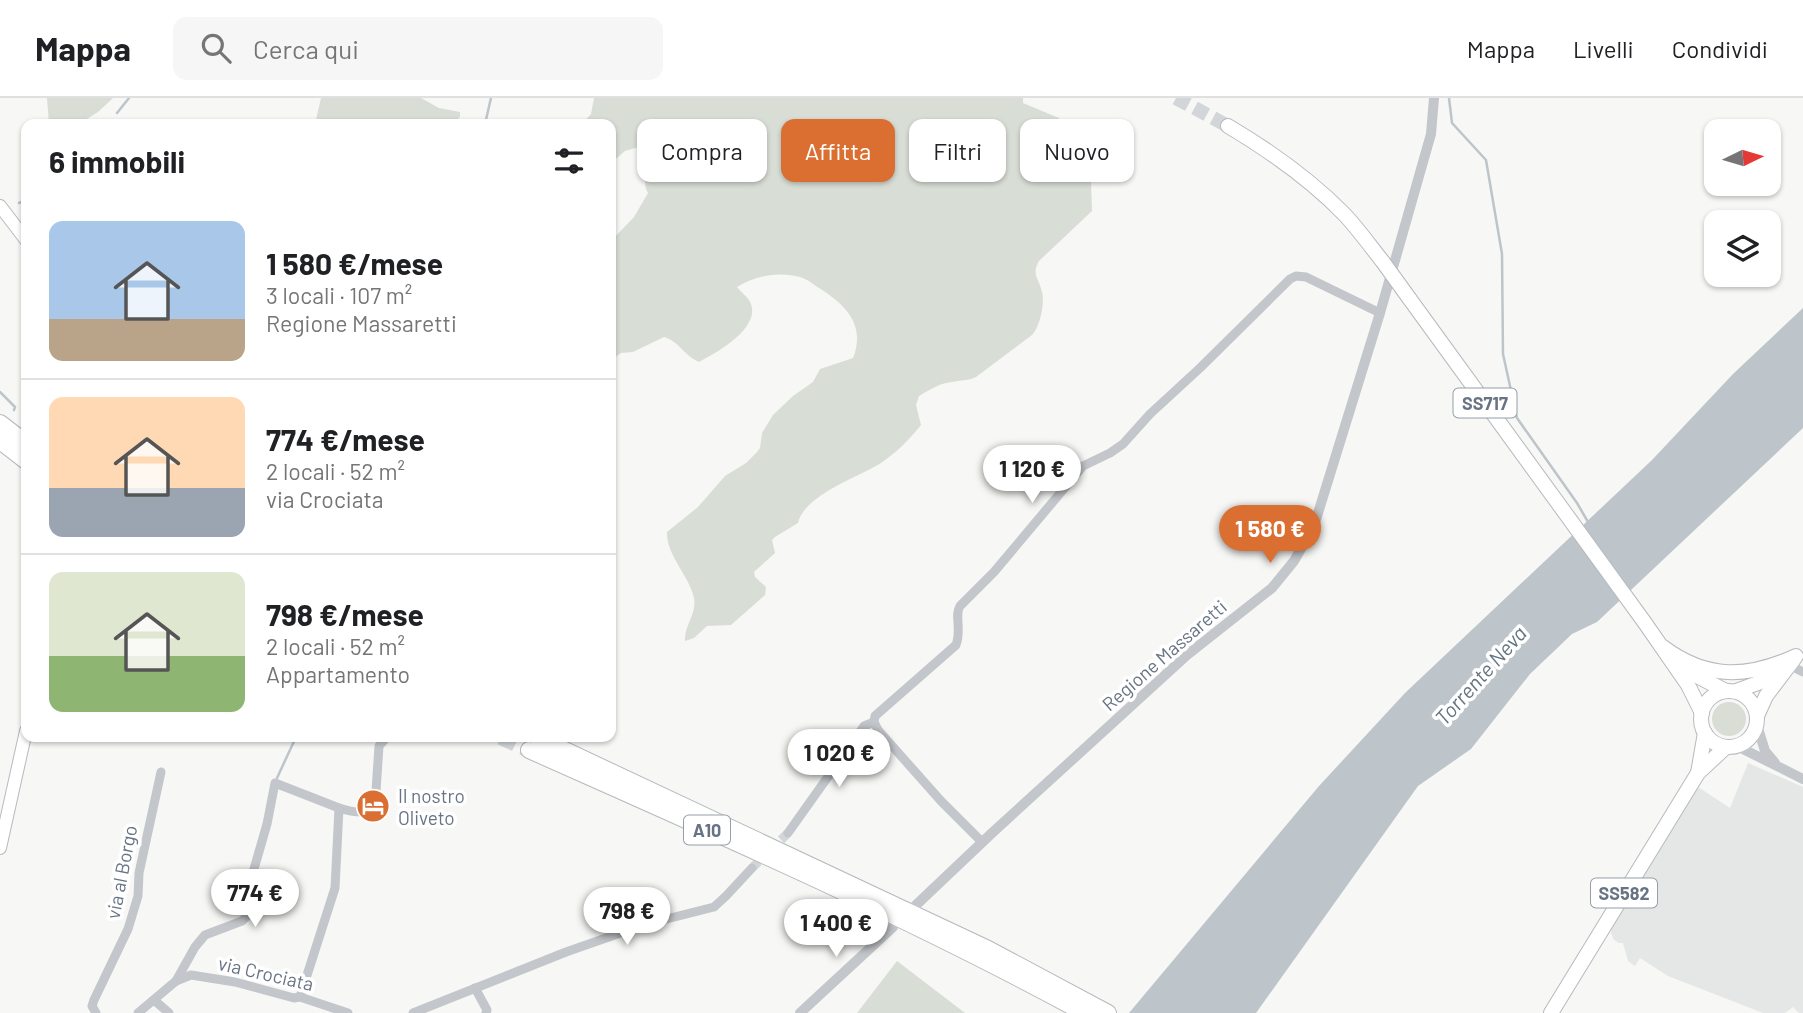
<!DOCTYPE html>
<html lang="it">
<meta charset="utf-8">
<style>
:root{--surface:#fff;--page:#f6f6f6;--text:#202124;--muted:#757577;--line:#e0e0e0;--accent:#db6f31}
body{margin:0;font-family:Barlow,sans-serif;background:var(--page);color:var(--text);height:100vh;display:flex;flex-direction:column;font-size:26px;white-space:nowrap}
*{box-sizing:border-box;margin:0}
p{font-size:23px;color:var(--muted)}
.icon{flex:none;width:38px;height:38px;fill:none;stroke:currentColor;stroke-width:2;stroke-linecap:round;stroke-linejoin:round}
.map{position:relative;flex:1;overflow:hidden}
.details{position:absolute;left:21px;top:21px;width:595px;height:623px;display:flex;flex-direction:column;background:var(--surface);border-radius:14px;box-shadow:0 2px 5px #0004}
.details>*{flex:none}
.hud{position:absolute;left:637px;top:21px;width:665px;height:63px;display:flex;gap:14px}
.needle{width:46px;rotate:85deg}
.tools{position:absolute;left:1704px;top:21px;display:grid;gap:14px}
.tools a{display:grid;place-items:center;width:77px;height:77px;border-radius:14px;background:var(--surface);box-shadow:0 2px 5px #0004;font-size:35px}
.price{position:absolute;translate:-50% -60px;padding:0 16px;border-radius:24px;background:#fff;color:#222;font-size:23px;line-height:46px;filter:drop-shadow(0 2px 4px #0008)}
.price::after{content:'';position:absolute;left:50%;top:42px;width:21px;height:16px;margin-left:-10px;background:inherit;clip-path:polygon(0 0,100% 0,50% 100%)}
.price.on{background:var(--accent);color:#fff}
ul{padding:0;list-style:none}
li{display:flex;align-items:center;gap:21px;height:175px;padding:0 28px}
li+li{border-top:2px solid var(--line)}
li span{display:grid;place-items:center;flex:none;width:196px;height:140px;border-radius:14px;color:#555}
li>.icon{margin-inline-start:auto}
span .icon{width:84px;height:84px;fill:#fffc;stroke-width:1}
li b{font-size:30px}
h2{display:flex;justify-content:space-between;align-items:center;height:84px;padding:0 28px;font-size:30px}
.chip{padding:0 24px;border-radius:14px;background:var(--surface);box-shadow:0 2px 5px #0004;font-size:24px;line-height:63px}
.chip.on{background:var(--accent);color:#fff}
header{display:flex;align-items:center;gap:42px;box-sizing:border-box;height:98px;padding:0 35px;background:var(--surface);border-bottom:2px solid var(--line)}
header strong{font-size:33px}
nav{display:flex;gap:38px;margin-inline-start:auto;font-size:24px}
.search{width:490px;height:63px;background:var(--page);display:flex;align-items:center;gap:18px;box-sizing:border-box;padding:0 24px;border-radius:14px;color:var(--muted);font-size:26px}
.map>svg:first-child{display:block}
.built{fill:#e5e6e6}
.green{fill:#d8ded6}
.water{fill:#bdc5cb}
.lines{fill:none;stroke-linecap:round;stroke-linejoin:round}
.stream{stroke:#bdc5cb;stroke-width:2.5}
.minor-tunnel{stroke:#d3d6d9;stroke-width:9;stroke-dasharray:9 4.5;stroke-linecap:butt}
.primary-tunnel{stroke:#d3d6d9;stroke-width:14;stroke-dasharray:14 7;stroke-linecap:butt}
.motorway-tunnel{stroke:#d3d6d9;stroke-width:16;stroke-dasharray:16 8;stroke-linecap:butt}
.secondary-casing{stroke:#b6b9be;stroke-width:14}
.primary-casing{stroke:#b6babe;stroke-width:16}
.motorway-casing{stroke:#b6b9bc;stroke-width:18}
.minor{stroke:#c3c6ca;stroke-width:9}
.tertiary{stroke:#c3c6ca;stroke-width:10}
.secondary{stroke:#fff;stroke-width:12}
.primary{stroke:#fff;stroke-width:14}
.motorway{stroke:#fff;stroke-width:16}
.primary-bridge-casing{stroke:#b6babe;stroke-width:16;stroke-linecap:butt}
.primary-bridge{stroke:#fff;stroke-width:14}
.labels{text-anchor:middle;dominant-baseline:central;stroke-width:7;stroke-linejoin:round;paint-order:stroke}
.shield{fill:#fff;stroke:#959ea9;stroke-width:2}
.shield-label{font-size:18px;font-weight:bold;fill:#687484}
.street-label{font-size:19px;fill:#687484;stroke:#fff}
.poi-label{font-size:19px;fill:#687484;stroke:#fff;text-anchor:start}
.water-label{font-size:21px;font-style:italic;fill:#637480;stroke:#fff}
</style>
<header>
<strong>Mappa</strong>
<div class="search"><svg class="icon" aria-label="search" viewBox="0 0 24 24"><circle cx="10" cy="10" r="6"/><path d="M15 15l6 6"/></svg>Cerca qui</div>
<nav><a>Mappa</a><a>Livelli</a><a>Condividi</a></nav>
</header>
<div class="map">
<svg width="1803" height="915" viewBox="0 0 1803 915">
<rect width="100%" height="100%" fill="#f7f7f5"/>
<path class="built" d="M 1748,665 L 1803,689 L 1803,915 L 1799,915 L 1793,909 L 1785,915 L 1763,915 L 1668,878 L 1640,860 L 1635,868 L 1628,863 L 1623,845 L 1619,845 L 1614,842 L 1611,835 L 1611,830 L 1698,689 L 1730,710 Z"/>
<g class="green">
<path d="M 47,0 L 113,0 L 98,14 L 79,26 L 49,26 Z"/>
<path d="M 321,0 L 421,0 L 439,10 L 460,14 L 460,19 L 453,26 L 315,26 Z"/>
<path d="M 594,0 L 1023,0 L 1023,5 L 1059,20 L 1066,42 C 1083,46 1122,48 1110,74 L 1094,80 L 1091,83 L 1092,113 L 1039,163 C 1031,177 1039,180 1042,194 C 1045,205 1040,229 1032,237 L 976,279 C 968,283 961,282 952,284 C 940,285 929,292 919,298 L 916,307 L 921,327 C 910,341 896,355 881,365 C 859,379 804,397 798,425 L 775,439 L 772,442 L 775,455 L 754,474 L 755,479 L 766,489 L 765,497 L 731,527 L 707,528 L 694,540 L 685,543 C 684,527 697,517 694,500 C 689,477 666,457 667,434 L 698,409 L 725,378 L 746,365 L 757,354 L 760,350 L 762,335 L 773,317 L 793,298 L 813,284 L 820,271 L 853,260 C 866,227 846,207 819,190 C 813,186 807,181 800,179 C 779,173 755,178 737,189 C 741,194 749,200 751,206 C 760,231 716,255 699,264 C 683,257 680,244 664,239 L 633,254 L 621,255 L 611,262 L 611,143 L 634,119 L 648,95 C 639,81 656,58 639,49 L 625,53 L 611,65 L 611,26 L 582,26 L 591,16 Z"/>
<circle cx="1729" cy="621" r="17"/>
<path d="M 897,863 L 965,915 L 857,915 Z"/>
</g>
<path class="water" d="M 1803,210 L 1803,330 L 1597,524 L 1572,536 L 1530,576 L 1471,651 L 1418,688 L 1256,915 L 1129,915 L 1319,688 L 1405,595 L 1652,362 L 1733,276 Z"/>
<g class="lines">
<g class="stream">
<path d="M 1449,0 L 1452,25 L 1486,62 L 1502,156 L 1503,256 L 1517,320 L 1577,405 L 1588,424"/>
<path d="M 117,15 L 129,0"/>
<path d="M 107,26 L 107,24"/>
<path d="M 485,26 L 491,0"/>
<path d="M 19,105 L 26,102"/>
<path d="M 0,294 L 15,309 L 14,312"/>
<path d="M 277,680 L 296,639"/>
</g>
<path class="minor-tunnel" d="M 752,770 L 788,735"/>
<path class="primary-tunnel" d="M 1176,0 L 1228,28"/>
<path class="motorway-tunnel" d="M 501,639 L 529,652"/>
<defs>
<g id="secondary">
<path d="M 0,108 L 26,142"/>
<path d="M 0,750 L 26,633"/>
</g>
<g id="primary">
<path d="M 1228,28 C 1270,53 1311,82 1345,117 C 1359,132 1371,149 1383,164"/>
<path d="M 1409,200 L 1645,525 L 1688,587 L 1702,615"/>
<path d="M 1663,549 C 1707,582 1748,580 1796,558"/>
<path d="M 1684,568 L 1695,577 L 1726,593"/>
<path d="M 1736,593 L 1758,585 L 1782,572"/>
<circle cx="1729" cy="621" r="28"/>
<path d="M 1757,618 L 1766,598 L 1794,561"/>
<path d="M 1698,675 L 1705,635"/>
<path d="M 1551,915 L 1698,675 L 1726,649"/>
</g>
<g id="motorway">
<path d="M 0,325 L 26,345"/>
<path d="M 0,343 L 26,363"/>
<path d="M 537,639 L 988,851 L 1108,915"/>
<path d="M 529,652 C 715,735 904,817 1084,915"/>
</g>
</defs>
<use href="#secondary" class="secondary-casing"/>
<use href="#primary" class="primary-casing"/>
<use href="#motorway" class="motorway-casing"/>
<g class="minor">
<path d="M 1789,567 L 1803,574"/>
<path d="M 339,710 C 352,714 364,717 375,708 L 379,648 L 387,639"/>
<path d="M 788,735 L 864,628 L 874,624"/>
<path d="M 982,744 L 941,703 L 878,632 L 874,624 L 875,618 L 956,547 C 962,531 954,518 960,508 L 994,474 L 1083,368 L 1110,355 L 1123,346 L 1150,316 L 1200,270 L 1290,181 L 1296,178 L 1306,179 L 1380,215"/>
<path d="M 176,883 L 191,877 L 235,884 L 294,900 L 300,899 L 348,915"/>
<path d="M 475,890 L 487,912 L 486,915"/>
<path d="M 154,902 L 169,915"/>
<path d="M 96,915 L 92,908 L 94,902 L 128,831 L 138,798 L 139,775 L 161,674"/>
<path d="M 138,915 L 176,883 L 195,849 L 205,837 L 242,823 L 250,815 L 254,771 L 267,726 L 275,685 L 339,710 L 335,790 L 300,899"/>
<path d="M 413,915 L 566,854 L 643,827 L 714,809 L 726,798 L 752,770"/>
</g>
<g class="tertiary">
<path d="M 1757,627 L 1765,653 L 1775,665"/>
<path d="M 1737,648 L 1803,681"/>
<path d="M 915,808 L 992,735 L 1187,557 L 1272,490 L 1294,463 L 1314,428 L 1380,215 L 1431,36 L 1434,0"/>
<path d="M 800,915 L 893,829"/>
</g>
<use href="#secondary" class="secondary"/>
<use href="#primary" class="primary"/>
<use href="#motorway" class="motorway"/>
<defs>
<path id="primary-bridge" d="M 1383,164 L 1409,200"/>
</defs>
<use href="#primary-bridge" class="primary-bridge-casing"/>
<use href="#primary-bridge" class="primary-bridge"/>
</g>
<defs>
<symbol id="hotel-disc" viewBox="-11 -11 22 22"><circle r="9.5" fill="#db6f31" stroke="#fff"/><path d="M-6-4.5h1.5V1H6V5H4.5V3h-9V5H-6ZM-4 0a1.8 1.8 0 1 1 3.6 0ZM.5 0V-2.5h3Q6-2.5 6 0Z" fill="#fff"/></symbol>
</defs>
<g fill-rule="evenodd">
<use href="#hotel-disc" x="354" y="689" width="38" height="38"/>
</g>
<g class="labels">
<g class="shield">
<rect x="1453.5" y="290.5" width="63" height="29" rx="5"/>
<rect x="684" y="717.5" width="46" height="29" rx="5"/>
<rect x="1591" y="780.5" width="66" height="29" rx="5"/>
</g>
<g class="shield-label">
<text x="1485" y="305">SS717</text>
<text x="707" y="732">A10</text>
<text x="1624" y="795">SS582</text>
</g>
<g class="street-label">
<text transform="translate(1164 557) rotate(-41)">Regione Massaretti</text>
<text transform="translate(121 774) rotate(-79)">via al Borgo</text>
<text transform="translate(266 875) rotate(13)">via Crociata</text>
</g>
<g class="poi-label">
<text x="398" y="697">Il nostro<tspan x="398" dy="22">Oliveto</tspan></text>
</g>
<g class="water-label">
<text transform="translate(1480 577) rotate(-48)">Torrente Neva</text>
</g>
</g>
</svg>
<div class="tools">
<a><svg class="needle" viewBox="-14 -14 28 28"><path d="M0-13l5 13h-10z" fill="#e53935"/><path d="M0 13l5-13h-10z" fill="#757577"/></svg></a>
<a><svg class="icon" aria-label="layers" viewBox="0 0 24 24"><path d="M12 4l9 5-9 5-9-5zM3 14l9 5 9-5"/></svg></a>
</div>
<b class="price" style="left:1032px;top:407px">1 120 €</b>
<b class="price on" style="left:1270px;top:467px">1 580 €</b>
<b class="price" style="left:839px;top:691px">1 020 €</b>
<b class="price" style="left:255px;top:831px">774 €</b>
<b class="price" style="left:627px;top:849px">798 €</b>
<b class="price" style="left:836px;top:861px">1 400 €</b>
<div class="hud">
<a class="chip">Compra</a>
<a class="chip on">Affitta</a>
<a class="chip">Filtri</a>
<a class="chip">Nuovo</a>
</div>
<section class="details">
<h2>6 immobili<svg class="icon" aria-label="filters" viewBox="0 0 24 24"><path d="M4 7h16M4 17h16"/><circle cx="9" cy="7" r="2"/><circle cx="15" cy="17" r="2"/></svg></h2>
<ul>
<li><span style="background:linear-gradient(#a9c7e8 70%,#b9a48a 0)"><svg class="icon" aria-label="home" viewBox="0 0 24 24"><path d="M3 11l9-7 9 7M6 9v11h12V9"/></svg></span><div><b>1 580 €/mese</b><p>3 locali · 107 m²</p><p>Regione Massaretti</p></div></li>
<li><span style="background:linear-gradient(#ffd9b3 65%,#9aa5b1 0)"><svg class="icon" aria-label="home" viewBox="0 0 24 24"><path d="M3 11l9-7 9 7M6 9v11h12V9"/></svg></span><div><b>774 €/mese</b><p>2 locali · 52 m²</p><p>via Crociata</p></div></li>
<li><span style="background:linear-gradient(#dfe7d0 60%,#8fb573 0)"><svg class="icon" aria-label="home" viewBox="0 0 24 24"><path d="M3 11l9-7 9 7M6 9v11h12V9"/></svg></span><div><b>798 €/mese</b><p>2 locali · 52 m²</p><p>Appartamento</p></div></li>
</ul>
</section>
</div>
